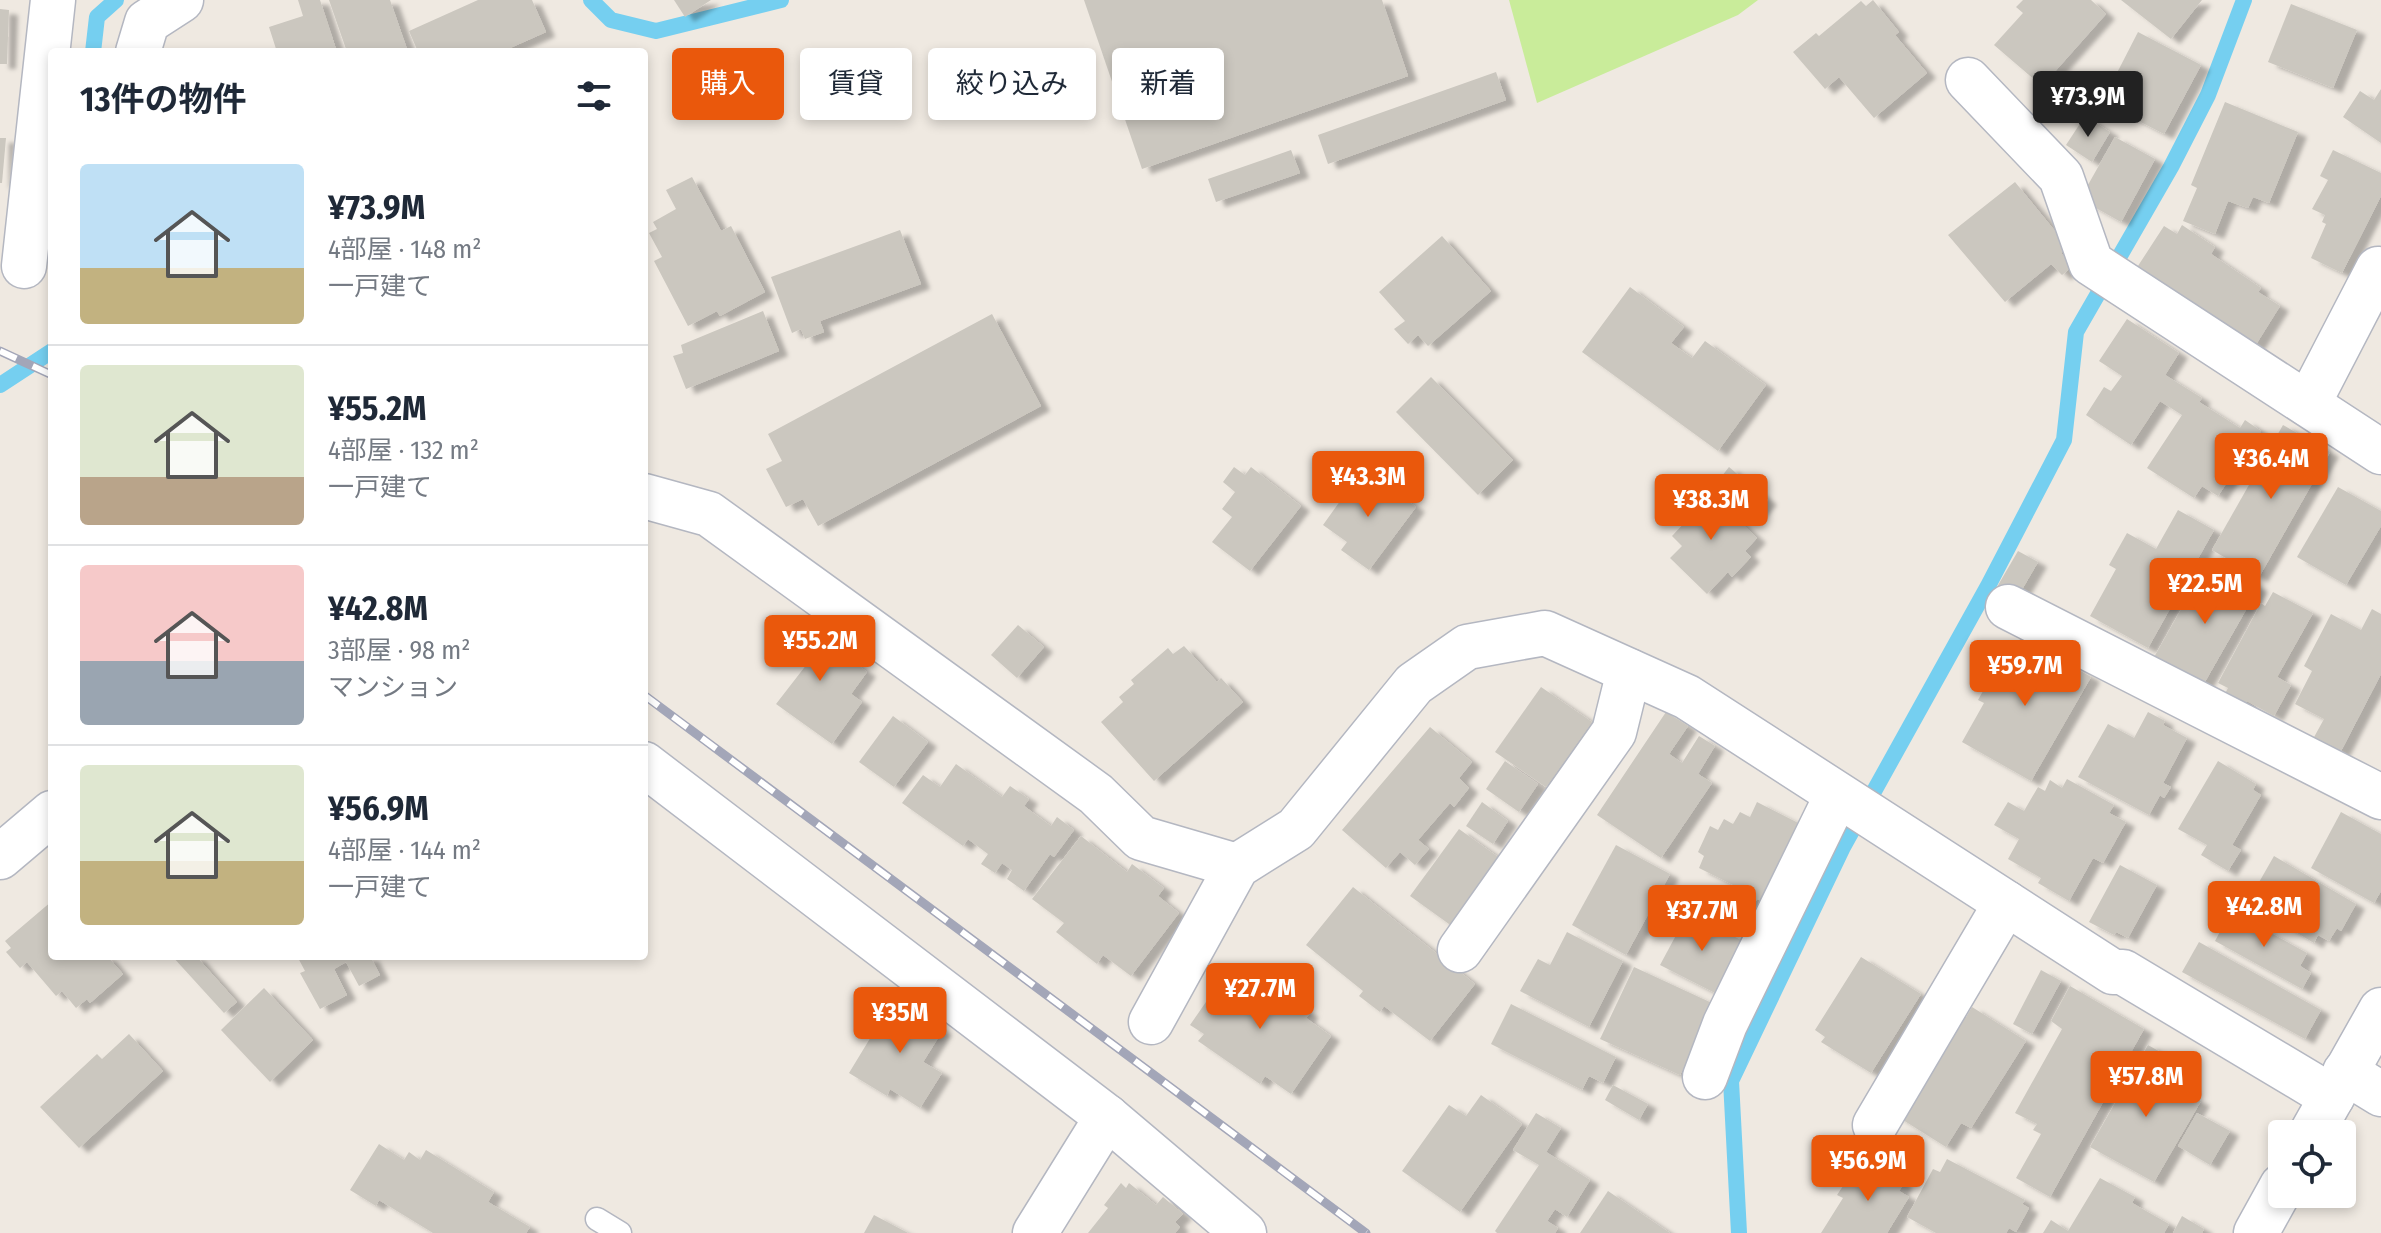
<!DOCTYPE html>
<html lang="ja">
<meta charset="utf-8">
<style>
:root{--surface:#fff;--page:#f2f2f3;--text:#1f2937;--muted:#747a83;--line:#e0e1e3;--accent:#ea580c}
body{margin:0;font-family:"Fira Sans Condensed","Noto Sans JP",sans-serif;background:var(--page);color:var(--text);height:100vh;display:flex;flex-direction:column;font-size:30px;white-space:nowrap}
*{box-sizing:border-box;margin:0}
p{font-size:26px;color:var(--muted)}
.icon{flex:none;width:44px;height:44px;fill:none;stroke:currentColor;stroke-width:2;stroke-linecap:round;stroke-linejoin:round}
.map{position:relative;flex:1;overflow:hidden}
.side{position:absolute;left:48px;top:48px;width:600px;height:912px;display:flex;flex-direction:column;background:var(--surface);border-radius:8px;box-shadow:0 4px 12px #0003}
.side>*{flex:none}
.top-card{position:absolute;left:672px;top:48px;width:760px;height:72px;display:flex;gap:16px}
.tools{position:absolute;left:2268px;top:1120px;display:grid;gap:16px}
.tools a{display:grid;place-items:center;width:88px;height:88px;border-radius:8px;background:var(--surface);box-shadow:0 4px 12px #0003;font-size:40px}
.price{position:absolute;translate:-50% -68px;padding:0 18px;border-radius:8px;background:var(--accent);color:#fff;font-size:26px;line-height:52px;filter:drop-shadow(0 2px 4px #0008)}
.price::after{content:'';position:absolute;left:50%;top:48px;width:24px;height:18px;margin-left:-12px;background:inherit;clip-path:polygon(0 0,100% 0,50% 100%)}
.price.current{background:#222;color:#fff}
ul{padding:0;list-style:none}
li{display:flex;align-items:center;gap:24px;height:200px;padding:0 32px}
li+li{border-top:2px solid var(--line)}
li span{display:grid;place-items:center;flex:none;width:224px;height:160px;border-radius:8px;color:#555}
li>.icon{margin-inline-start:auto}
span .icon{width:96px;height:96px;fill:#fffc;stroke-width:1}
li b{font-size:34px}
h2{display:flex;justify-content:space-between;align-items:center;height:96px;padding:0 32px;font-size:34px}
.pill{padding:0 28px;border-radius:8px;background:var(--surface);box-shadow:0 4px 12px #0003;font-size:28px;line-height:72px}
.pill.current{background:var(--accent);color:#fff}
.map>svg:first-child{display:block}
.pitch{fill:#c9ec9a}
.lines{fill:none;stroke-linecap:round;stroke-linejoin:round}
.stream{stroke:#75cff0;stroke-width:16}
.building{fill:#cbc7bf;filter:url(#shadow)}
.service-casing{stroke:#b4b7c1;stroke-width:25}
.minor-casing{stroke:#b4b7c1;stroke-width:47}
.tertiary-casing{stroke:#b4b7c1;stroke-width:47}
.service{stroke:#fff;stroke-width:22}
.minor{stroke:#fff;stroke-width:44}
.tertiary{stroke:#fff;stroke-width:44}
.rail-casing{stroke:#a3a6b8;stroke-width:9}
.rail{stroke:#fff;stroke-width:6;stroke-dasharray:18;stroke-linecap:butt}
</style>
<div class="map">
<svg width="2381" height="1233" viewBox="0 0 2381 1233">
<defs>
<filter id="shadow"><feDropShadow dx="9" dy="5" stdDeviation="2" flood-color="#0004"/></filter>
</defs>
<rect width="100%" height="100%" fill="#efe9e1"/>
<path class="pitch" d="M 1509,0 L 1758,0 L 1738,15 L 1537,103 Z"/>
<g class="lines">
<g class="stream">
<path d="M 591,0 L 611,20 L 656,31 L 781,0"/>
<path d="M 93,52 L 97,17 L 116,0"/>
<path d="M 0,385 L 52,351"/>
<path d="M 1739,1233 L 1731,1081 L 1843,847 L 1988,586 L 2064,440 L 2076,332 L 2171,167 L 2208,95 L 2244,0"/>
</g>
</g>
<g class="building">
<path d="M 298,0 L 320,0 L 337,52 L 277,52 L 269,27 L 303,16 Z"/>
<path d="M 329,0 L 390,0 L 408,52 L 347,52 Z"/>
<path d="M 478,0 L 532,0 L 546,32 L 501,52 L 418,52 L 409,31 Z"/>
<path d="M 674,0 L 711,0 L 685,17 Z"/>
<path d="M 1084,0 L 1382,0 L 1408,76 L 1142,169 Z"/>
<path d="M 1873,0 L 1899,32 L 1895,35 L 1927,73 L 1874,118 L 1839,77 L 1825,89 L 1793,52 L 1816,33 L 1819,36 L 1861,1 L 1866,6 Z"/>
<path d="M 2023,0 L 2091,0 L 2106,14 L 2042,86 L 1994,45 L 2023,13 L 2016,7 Z"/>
<path d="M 2121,0 L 2202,0 L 2171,39 Z"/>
<path d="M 2291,4 L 2357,30 L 2333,88 L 2268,62 Z"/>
<path d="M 0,9 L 9,10 L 7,64 L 0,64 Z"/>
<path d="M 2138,32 L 2201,65 L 2164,134 L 2102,102 Z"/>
<path d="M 1496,72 L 1506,100 L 1328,164 L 1318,135 Z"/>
<path d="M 2381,89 L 2381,143 L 2343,117 L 2360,91 L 2374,100 Z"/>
<path d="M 2225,102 L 2298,132 L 2269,203 L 2253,197 L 2248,208 L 2228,201 L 2215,234 L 2183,221 L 2197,188 L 2191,185 Z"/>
<path d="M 2085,116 L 2110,132 L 2092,162 L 2066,145 Z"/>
<path d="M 2115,137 L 2155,159 L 2121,222 L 2080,199 Z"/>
<path d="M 0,138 L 6,138 L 2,183 L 0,183 Z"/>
<path d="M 1291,150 L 1300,173 L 1216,202 L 1208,179 Z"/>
<path d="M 2333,150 L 2381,173 L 2381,196 L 2342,273 L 2311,258 L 2326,224 L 2322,222 L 2325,215 L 2312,209 L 2328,180 L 2320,176 Z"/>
<path d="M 692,177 L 721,231 L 731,226 L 765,292 L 720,316 L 717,311 L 688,326 L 654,261 L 662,257 L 649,233 L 657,229 L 653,222 L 676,209 L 666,190 Z"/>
<path d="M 2015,182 L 2068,247 L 2061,253 L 2073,266 L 2062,275 L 2051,264 L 2005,302 L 1948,235 Z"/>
<path d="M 2182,225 L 2215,247 L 2211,254 L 2261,288 L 2258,292 L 2280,306 L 2255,346 L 2136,269 L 2164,226 L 2177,234 Z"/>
<path d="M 900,230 L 921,284 L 820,321 L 824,332 L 805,339 L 801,329 L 792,333 L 771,277 Z"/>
<path d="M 1442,236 L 1491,291 L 1428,346 L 1418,335 L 1408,344 L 1394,329 L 1405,321 L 1379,292 Z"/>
<path d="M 1630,287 L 1684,327 L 1671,343 L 1692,358 L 1705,341 L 1766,385 L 1718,451 L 1582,352 Z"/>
<path d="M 763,311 L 779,351 L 686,389 L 673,356 L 683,353 L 681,345 Z"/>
<path d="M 992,314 L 1041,406 L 818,526 L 803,499 L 786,507 L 766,469 L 782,461 L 768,434 Z"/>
<path d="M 2127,319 L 2179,353 L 2165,375 L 2202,398 L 2199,402 L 2240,428 L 2245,420 L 2261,431 L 2218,496 L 2202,486 L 2194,498 L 2147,468 L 2182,415 L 2160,401 L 2131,445 L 2086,415 L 2104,387 L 2111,391 L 2122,376 L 2099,361 Z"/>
<path d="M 1431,377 L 1513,460 L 1478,495 L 1396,412 Z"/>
<path d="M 2283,425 L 2330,452 L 2259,577 L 2212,550 Z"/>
<path d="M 1234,467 L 1245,475 L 1251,467 L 1301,506 L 1250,571 L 1212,542 L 1232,517 L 1222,509 L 1235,492 L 1223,482 Z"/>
<path d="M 1729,467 L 1768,500 L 1756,514 L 1718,481 Z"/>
<path d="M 1363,469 L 1416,507 L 1369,570 L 1341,550 L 1347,542 L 1323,525 Z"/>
<path d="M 1703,487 L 1757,538 L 1745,551 L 1751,557 L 1732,577 L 1728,572 L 1707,594 L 1670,558 L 1682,546 L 1672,536 L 1688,519 L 1680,511 Z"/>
<path d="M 2338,487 L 2381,511 L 2381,526 L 2346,585 L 2297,557 Z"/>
<path d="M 2178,510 L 2214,530 L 2148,648 L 2090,616 L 2116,569 L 2109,565 L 2127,533 L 2156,549 Z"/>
<path d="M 2018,551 L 2038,562 L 2017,598 L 1997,587 Z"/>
<path d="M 2232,571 L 2259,587 L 2202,687 L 2153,659 L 2202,572 L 2224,585 Z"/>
<path d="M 2273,592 L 2313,613 L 2277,677 L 2291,685 L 2274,716 L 2247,701 L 2241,710 L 2222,699 L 2228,688 L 2218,683 L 2261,603 L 2265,606 Z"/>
<path d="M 2372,609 L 2381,614 L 2381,674 L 2340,753 L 2313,739 L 2324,719 L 2295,704 L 2312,671 L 2304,666 L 2331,614 L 2361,630 Z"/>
<path d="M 792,617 L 867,672 L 851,694 L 862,702 L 832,744 L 776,704 L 807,664 L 776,640 Z"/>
<path d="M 1018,625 L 1044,647 L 1017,678 L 991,655 Z"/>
<path d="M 2021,637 L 2091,677 L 2031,781 L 1962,742 L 1984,703 L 1978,700 L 2009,645 L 2015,649 Z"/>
<path d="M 1184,646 L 1217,682 L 1221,678 L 1243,702 L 1154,781 L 1101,722 L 1123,702 L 1119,697 L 1134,684 L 1131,680 L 1168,648 L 1173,654 Z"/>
<path d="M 1541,687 L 1592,722 L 1546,787 L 1495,752 Z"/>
<path d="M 1666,712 L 1688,726 L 1669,754 L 1682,763 L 1699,736 L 1715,746 L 1698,774 L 1712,783 L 1661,858 L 1597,815 Z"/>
<path d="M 2148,712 L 2165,721 L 2163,725 L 2187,738 L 2163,783 L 2171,787 L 2164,798 L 2160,795 L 2149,815 L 2078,777 L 2108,724 L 2134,738 Z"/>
<path d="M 893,716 L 928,742 L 894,787 L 859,762 Z"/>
<path d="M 1430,727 L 1472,762 L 1459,778 L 1469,788 L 1454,807 L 1450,803 L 1418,840 L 1429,849 L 1415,865 L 1400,852 L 1386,868 L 1342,830 Z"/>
<path d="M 1505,761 L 1538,784 L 1519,812 L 1486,789 Z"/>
<path d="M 2218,761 L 2256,784 L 2253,790 L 2261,795 L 2232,845 L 2241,850 L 2228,871 L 2201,855 L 2207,845 L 2178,829 Z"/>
<path d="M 956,764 L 1002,797 L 1010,786 L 1029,799 L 1024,806 L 1051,826 L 1057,817 L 1074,830 L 1054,857 L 1050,854 L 1024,891 L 1007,879 L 1012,870 L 1002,863 L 995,873 L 981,864 L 988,854 L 968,839 L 963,846 L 902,803 L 923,775 L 940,787 Z"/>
<path d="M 2067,779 L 2114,805 L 2109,813 L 2126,822 L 2103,863 L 2093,858 L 2069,901 L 2038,883 L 2041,878 L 2008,859 L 2019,839 L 1994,825 L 2008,802 L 2024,811 L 2038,787 L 2045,791 L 2050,780 L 2062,788 Z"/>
<path d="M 1482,802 L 1508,821 L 1493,844 L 1466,826 Z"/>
<path d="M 1757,802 L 1804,826 L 1765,903 L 1757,899 L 1752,907 L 1736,899 L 1741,889 L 1699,868 L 1704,856 L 1698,852 L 1710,826 L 1718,830 L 1724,819 L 1733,824 L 1740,812 L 1750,817 Z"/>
<path d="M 2341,812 L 2381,834 L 2381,891 L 2374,903 L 2311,868 Z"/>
<path d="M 1459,829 L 1505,862 L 1456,929 L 1410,896 Z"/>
<path d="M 1081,836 L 1127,872 L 1132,864 L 1164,888 L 1158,896 L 1179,913 L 1131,976 L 1103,955 L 1097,964 L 1056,932 L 1064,923 L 1032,899 Z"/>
<path d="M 1616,845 L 1670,874 L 1626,955 L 1572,925 Z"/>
<path d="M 2274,856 L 2356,904 L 2341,931 L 2337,928 L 2329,941 L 2318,935 L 2314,943 L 2274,919 L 2282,906 L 2254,891 Z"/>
<path d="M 2120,865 L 2157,885 L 2128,938 L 2116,932 L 2114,935 L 2089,922 Z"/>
<path d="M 1353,887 L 1475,984 L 1430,1041 L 1384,1006 L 1380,1012 L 1359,996 L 1363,991 L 1306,945 Z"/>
<path d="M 52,901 L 52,956 L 107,956 L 123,974 L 90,1003 L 87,999 L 76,1008 L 62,991 L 56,996 L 27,962 L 20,968 L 6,952 L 11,948 L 5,941 Z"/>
<path d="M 2231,911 L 2307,953 L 2300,966 L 2311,973 L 2302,989 L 2215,941 Z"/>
<path d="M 1688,913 L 1743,941 L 1715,993 L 1660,965 Z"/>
<path d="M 1567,932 L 1623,961 L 1589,1027 L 1520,991 L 1538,959 L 1550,965 Z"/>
<path d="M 2199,942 L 2321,1010 L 2305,1039 L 2182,972 Z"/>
<path d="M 172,956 L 196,956 L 237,1002 L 224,1013 Z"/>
<path d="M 297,956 L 370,956 L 380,975 L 359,986 L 346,962 L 334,969 L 347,995 L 320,1009 L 300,973 L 305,971 Z"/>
<path d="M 1861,957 L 1921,994 L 1871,1073 L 1821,1042 L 1825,1037 L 1815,1030 Z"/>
<path d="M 1231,966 L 1259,986 L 1263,981 L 1310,1013 L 1306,1018 L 1331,1036 L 1291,1094 L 1265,1076 L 1260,1084 L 1198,1041 L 1204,1034 L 1190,1025 Z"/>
<path d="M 1634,967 L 1714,1004 L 1680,1075 L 1600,1039 Z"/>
<path d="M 2041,970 L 2061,981 L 2032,1034 L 2013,1024 Z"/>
<path d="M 2070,986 L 2144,1029 L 2050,1197 L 2016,1178 L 2041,1134 L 2033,1130 L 2037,1124 L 2015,1113 L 2062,1029 L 2051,1021 Z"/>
<path d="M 264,988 L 313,1040 L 270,1082 L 221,1030 Z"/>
<path d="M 894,999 L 943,1030 L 923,1062 L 942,1073 L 920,1108 L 890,1089 L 887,1096 L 849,1073 Z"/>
<path d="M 1511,1004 L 1616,1057 L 1603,1083 L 1589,1076 L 1582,1090 L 1491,1044 Z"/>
<path d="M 1972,1007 L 2026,1041 L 1971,1128 L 1961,1123 L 1946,1147 L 1895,1115 L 1959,1013 L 1966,1017 Z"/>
<path d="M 129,1034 L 163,1071 L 79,1148 L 40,1107 L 97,1054 L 102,1059 Z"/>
<path d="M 2148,1045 L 2164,1054 L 2156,1069 L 2192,1090 L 2188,1095 L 2201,1101 L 2154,1182 L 2090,1147 Z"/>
<path d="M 1613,1085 L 1648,1104 L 1639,1120 L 1605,1100 Z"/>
<path d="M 1481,1095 L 1522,1124 L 1460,1212 L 1402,1171 L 1449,1105 L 1466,1116 Z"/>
<path d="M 1536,1113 L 1561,1128 L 1546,1152 L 1590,1180 L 1567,1217 L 1555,1209 L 1547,1221 L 1558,1228 L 1555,1233 L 1497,1233 L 1495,1231 L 1539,1165 L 1513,1150 Z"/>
<path d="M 2197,1113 L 2230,1131 L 2210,1165 L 2178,1146 Z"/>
<path d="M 379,1144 L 404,1160 L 409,1152 L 420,1160 L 426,1150 L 494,1192 L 488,1202 L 530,1227 L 526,1233 L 433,1233 L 379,1200 L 376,1206 L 350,1190 Z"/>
<path d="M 1947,1159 L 2025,1200 L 2022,1204 L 2029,1208 L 2016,1232 L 2009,1228 L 2006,1233 L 1936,1233 L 1907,1217 L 1933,1169 L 1940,1172 Z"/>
<path d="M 1869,1161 L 1904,1183 L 1899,1191 L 1909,1197 L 1887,1233 L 1821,1233 L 1843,1198 L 1837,1195 L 1851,1174 L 1858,1178 Z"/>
<path d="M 2100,1178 L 2135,1197 L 2132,1203 L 2169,1224 L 2164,1233 L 2043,1233 L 2051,1220 L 2068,1231 Z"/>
<path d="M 1121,1183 L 1126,1188 L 1129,1183 L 1156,1205 L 1163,1197 L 1183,1214 L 1175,1222 L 1180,1227 L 1175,1233 L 1088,1233 L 1108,1208 L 1104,1205 Z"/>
<path d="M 1608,1191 L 1670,1233 L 1580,1233 Z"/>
<path d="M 874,1215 L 908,1233 L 864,1233 Z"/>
<path d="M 2182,1216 L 2204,1229 L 2202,1233 L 2173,1233 Z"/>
</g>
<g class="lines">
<defs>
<path id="service" d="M 597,1219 L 620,1233"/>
<g id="minor">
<path d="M 138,52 L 147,22 L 181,0"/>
<path d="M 1968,80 L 2061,177 L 2091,263 L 2381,452"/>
<path d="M 24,266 L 53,0"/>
<path d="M 2308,404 L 2378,269"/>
<path d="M 644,496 L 709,514 L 1096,794 L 1141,838 L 1237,866"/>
<path d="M 2008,607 L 2381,797"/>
<path d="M 644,764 L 1107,1117 L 1244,1233"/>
<path d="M 0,857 L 52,813"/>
<path d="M 1460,950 L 1614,732 L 1629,671"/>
<path d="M 1151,1022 L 1237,866 L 1296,829 L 1414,684 L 1467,647 L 1545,633 L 1687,697 L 2113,972 L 2123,972 L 2332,1097"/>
<path d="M 2345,1072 L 2381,1094"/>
<path d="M 1705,1077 L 1725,1024 L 1837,795"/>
<path d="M 1875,1125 L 2006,903"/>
<path d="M 1035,1233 L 1107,1117"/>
</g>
<g id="tertiary">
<path d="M 2311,1134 L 2381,1010"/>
<path d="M 2256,1233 L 2282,1186"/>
</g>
</defs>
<use href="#service" class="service-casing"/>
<use href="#minor" class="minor-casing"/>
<use href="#tertiary" class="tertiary-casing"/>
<use href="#service" class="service"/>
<use href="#minor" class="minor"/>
<use href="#tertiary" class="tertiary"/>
<defs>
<g id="rail">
<path d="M 0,351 L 52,375"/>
<path d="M 644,695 L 1366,1233"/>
</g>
</defs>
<use href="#rail" class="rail-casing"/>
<use href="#rail" class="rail"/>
</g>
</svg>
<div class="tools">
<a><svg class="icon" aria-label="locate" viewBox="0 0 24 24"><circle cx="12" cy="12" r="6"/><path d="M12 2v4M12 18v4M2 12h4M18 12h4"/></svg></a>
</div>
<b class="price current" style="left:2088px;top:139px">¥73.9M</b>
<b class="price" style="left:2271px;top:501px">¥36.4M</b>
<b class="price" style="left:1368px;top:519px">¥43.3M</b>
<b class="price" style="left:1711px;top:542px">¥38.3M</b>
<b class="price" style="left:2205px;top:626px">¥22.5M</b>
<b class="price" style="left:820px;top:683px">¥55.2M</b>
<b class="price" style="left:2025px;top:708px">¥59.7M</b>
<b class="price" style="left:2264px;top:949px">¥42.8M</b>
<b class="price" style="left:1702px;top:953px">¥37.7M</b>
<b class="price" style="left:1260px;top:1031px">¥27.7M</b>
<b class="price" style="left:900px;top:1055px">¥35M</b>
<b class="price" style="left:2146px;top:1119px">¥57.8M</b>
<b class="price" style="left:1868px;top:1203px">¥56.9M</b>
<div class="top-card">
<a class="pill current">購入</a>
<a class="pill">賃貸</a>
<a class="pill">絞り込み</a>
<a class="pill">新着</a>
</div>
<section class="side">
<h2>13件の物件<svg class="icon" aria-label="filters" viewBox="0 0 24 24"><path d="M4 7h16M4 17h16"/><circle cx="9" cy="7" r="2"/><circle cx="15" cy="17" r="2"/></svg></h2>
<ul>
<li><span style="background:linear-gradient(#bfe0f5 65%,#c2b280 0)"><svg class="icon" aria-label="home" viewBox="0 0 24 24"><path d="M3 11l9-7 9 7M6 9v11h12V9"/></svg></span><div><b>¥73.9M</b><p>4部屋 · 148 m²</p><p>一戸建て</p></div></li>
<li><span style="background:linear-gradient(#dfe7d0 70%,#b9a48a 0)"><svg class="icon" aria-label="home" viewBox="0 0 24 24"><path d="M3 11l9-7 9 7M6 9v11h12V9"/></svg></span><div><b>¥55.2M</b><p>4部屋 · 132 m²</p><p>一戸建て</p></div></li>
<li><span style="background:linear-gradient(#f6c9c9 60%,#9aa5b1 0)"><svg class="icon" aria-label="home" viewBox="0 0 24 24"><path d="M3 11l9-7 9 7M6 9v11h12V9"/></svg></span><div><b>¥42.8M</b><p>3部屋 · 98 m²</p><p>マンション</p></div></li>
<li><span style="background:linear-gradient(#dfe7d0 60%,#c2b280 0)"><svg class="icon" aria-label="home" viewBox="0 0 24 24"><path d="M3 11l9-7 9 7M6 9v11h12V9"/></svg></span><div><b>¥56.9M</b><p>4部屋 · 144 m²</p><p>一戸建て</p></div></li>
</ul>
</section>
</div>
